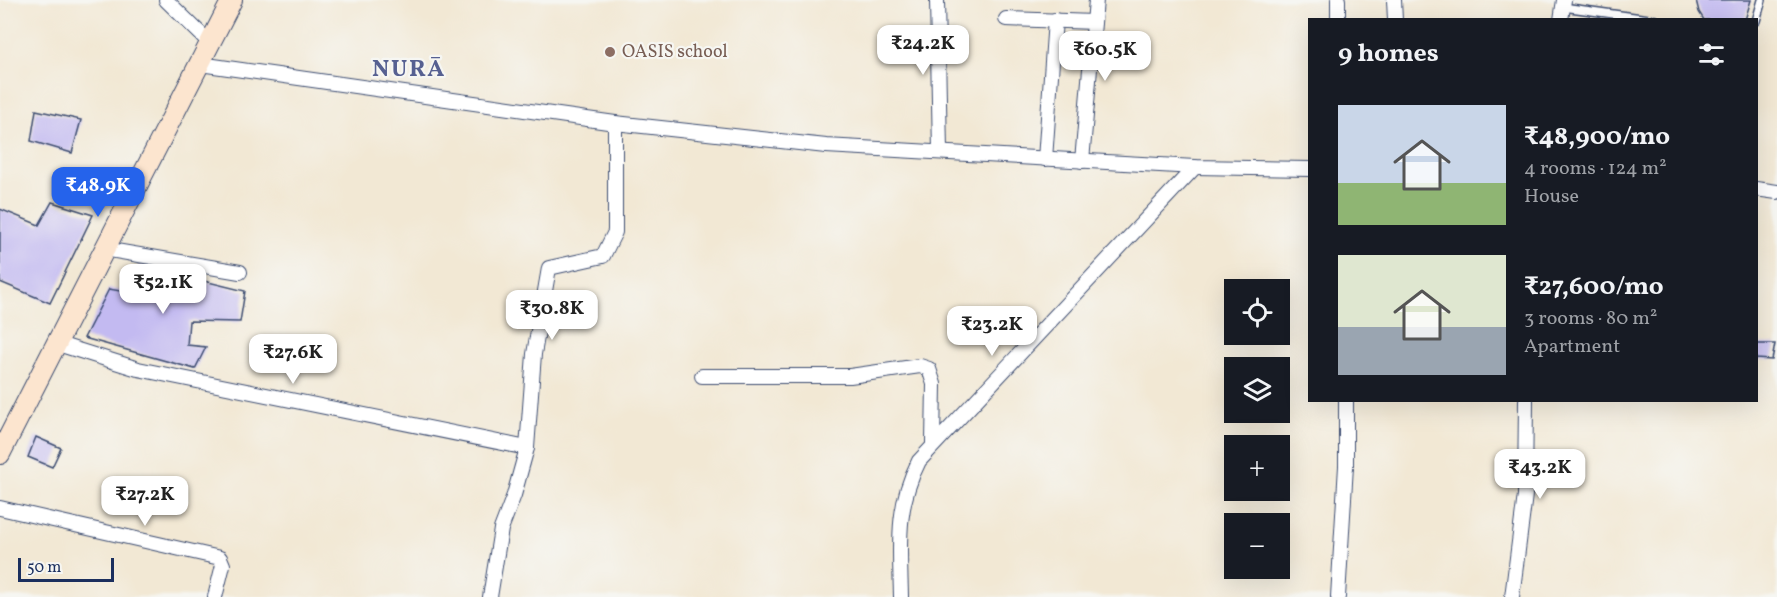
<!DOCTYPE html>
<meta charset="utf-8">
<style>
:root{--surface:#171b24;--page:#20242c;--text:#f1f3f6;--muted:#9ea1a6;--accent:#2563eb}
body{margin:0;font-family:Vollkorn,serif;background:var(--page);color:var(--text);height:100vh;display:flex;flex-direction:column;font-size:22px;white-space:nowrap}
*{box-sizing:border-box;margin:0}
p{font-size:20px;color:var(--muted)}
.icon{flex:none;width:33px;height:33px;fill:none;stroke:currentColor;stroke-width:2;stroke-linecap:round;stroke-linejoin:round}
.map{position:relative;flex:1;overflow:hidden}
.side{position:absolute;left:1308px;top:18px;width:450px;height:384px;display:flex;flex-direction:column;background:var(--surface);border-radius:0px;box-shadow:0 6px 24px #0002}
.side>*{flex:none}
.controls{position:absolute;left:1224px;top:279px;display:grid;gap:12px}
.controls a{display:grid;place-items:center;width:66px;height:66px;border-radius:0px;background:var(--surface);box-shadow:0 6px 24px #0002;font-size:30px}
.scale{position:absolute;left:18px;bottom:15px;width:96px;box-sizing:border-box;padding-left:6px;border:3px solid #1b2f5e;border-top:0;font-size:16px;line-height:21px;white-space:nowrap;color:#1b2f5e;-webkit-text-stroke:4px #f6f6f2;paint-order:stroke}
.price{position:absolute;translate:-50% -51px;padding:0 14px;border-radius:12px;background:#fff;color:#222;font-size:20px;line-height:39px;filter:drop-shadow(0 2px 3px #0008)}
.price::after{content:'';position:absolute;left:50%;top:36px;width:18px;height:14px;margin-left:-9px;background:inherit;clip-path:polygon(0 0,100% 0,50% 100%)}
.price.selected{background:var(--accent);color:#fff}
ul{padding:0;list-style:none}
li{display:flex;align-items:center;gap:18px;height:150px;padding:0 30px}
li span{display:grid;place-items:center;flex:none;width:168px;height:120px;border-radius:0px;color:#555}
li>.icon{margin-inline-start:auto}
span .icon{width:72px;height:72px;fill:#fffc;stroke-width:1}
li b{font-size:26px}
h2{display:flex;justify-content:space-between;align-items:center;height:72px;padding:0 30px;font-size:26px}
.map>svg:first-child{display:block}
.building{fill:#c3baf1}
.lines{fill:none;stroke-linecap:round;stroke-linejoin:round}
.lane-casing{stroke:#3b4b70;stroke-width:10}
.street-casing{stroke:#3b4b70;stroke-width:16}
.secondary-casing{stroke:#3b4b70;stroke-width:22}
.lane{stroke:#fff;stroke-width:7}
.street{stroke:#fff;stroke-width:14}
.secondary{stroke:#fce5cf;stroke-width:20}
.education-dot{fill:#8d6e63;stroke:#f6f6f2;stroke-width:2}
.labels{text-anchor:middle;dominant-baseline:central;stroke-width:4.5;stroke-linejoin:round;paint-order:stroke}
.education-label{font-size:18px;fill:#785e54;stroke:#f6f6f2;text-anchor:start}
.district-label{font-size:24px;font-weight:bold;letter-spacing:1.5px;fill:#566091;stroke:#f6f6f2}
</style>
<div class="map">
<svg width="1777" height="597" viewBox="0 0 1777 597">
<rect width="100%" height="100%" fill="#f6f6f2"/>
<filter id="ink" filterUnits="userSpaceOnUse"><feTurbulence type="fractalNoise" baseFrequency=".0167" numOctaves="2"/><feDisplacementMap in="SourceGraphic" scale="12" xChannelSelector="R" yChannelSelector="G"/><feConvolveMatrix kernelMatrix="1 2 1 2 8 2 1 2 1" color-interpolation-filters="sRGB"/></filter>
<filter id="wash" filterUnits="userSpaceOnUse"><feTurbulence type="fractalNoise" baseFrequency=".008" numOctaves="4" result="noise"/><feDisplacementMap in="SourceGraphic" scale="24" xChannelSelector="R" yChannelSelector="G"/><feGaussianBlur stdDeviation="1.35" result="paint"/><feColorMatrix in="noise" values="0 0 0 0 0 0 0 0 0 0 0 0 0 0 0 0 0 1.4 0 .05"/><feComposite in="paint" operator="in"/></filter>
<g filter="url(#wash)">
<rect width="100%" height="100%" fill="#f2e8d4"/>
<g id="blocks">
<g class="building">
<path d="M 1696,0 L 1751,0 L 1745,20 L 1704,20 L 1699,12 Z"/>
<path d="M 36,110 L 81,120 L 72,153 L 31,141 Z"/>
<path d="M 52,202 L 93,215 L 50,303 L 0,282 L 0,209 L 39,225 Z"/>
<path d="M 139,265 L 245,291 L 240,322 L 189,321 L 187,345 L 206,347 L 195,369 L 84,338 L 109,289 L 126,292 Z"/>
<path d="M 1756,344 L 1775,344 L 1772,360 L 1756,359 Z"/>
<path d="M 36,437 L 61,448 L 52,467 L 28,457 Z"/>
</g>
</g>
</g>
<g filter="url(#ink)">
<use href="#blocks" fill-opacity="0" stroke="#3b4b70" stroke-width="1.5"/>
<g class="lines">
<defs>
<g id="lane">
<path d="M 1563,7 L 1656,20"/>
<path d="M 1756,21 L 1762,0"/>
</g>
<g id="street">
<path d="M 166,0 L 210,43"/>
<path d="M 937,0 L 940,152"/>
<path d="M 1338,0 L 1338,20"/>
<path d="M 1394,0 L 1395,20"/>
<path d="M 1006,19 L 1094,22"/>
<path d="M 1561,20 L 1564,0"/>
<path d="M 200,64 L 615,123 L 826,146 L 1195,167 L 1310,169"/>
<path d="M 1045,159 L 1055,20"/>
<path d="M 1082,161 L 1096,0"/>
<path d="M 1756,189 L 1777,192"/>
<path d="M 104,249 L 240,272"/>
<path d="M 55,343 L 138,369 L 527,448"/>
<path d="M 702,376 L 850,376 L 920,366 L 929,369 L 934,384 L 933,443"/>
<path d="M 0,508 L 220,558 L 223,565 L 215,597"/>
<path d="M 490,597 L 501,529 L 514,495 L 527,448 L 534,354 L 549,268 L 603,256 L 615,232 L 615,123"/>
<path d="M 901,597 C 900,546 895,508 919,461 L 1195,167"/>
<path d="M 1338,597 L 1346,466 L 1346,400"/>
<path d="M 1512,597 L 1525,495 L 1526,400"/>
</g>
<path id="secondary" d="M 0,454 L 232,0"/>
</defs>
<use href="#lane" class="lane-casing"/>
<use href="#street" class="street-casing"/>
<use href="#secondary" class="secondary-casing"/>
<use href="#lane" class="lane"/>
<use href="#street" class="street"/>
<use href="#secondary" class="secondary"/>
</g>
</g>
<circle class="education-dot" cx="610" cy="52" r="6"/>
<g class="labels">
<g class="education-label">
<text x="622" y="52">OASIS school</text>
</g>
<g class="district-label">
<text x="409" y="70">NURĀ</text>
</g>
</g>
</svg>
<div class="controls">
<a><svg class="icon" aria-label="locate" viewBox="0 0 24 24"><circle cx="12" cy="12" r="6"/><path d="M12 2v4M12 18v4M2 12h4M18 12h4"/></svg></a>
<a><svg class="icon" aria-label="layers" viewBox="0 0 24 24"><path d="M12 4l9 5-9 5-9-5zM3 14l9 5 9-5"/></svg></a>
<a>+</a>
<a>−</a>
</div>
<div class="scale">50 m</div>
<b class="price" style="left:923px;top:76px">₹24.2K</b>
<b class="price" style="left:1105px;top:82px">₹60.5K</b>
<b class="price selected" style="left:98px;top:218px">₹48.9K</b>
<b class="price" style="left:163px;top:315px">₹52.1K</b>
<b class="price" style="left:552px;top:341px">₹30.8K</b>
<b class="price" style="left:992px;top:357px">₹23.2K</b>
<b class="price" style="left:293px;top:385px">₹27.6K</b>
<b class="price" style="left:1540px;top:500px">₹43.2K</b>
<b class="price" style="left:145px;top:527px">₹27.2K</b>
<section class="side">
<h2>9 homes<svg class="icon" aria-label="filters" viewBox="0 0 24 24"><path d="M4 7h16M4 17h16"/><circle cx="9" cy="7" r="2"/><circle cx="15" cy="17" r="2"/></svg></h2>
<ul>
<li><span style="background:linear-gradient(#c9d6e8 65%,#8fb573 0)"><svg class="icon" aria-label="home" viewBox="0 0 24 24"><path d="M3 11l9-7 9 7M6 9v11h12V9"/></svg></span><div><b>₹48,900/mo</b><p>4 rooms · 124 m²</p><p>House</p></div></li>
<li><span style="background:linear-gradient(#dfe7d0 60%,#9aa5b1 0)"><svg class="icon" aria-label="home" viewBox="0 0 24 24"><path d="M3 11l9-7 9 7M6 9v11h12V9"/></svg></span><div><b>₹27,600/mo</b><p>3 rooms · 80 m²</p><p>Apartment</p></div></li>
</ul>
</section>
</div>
